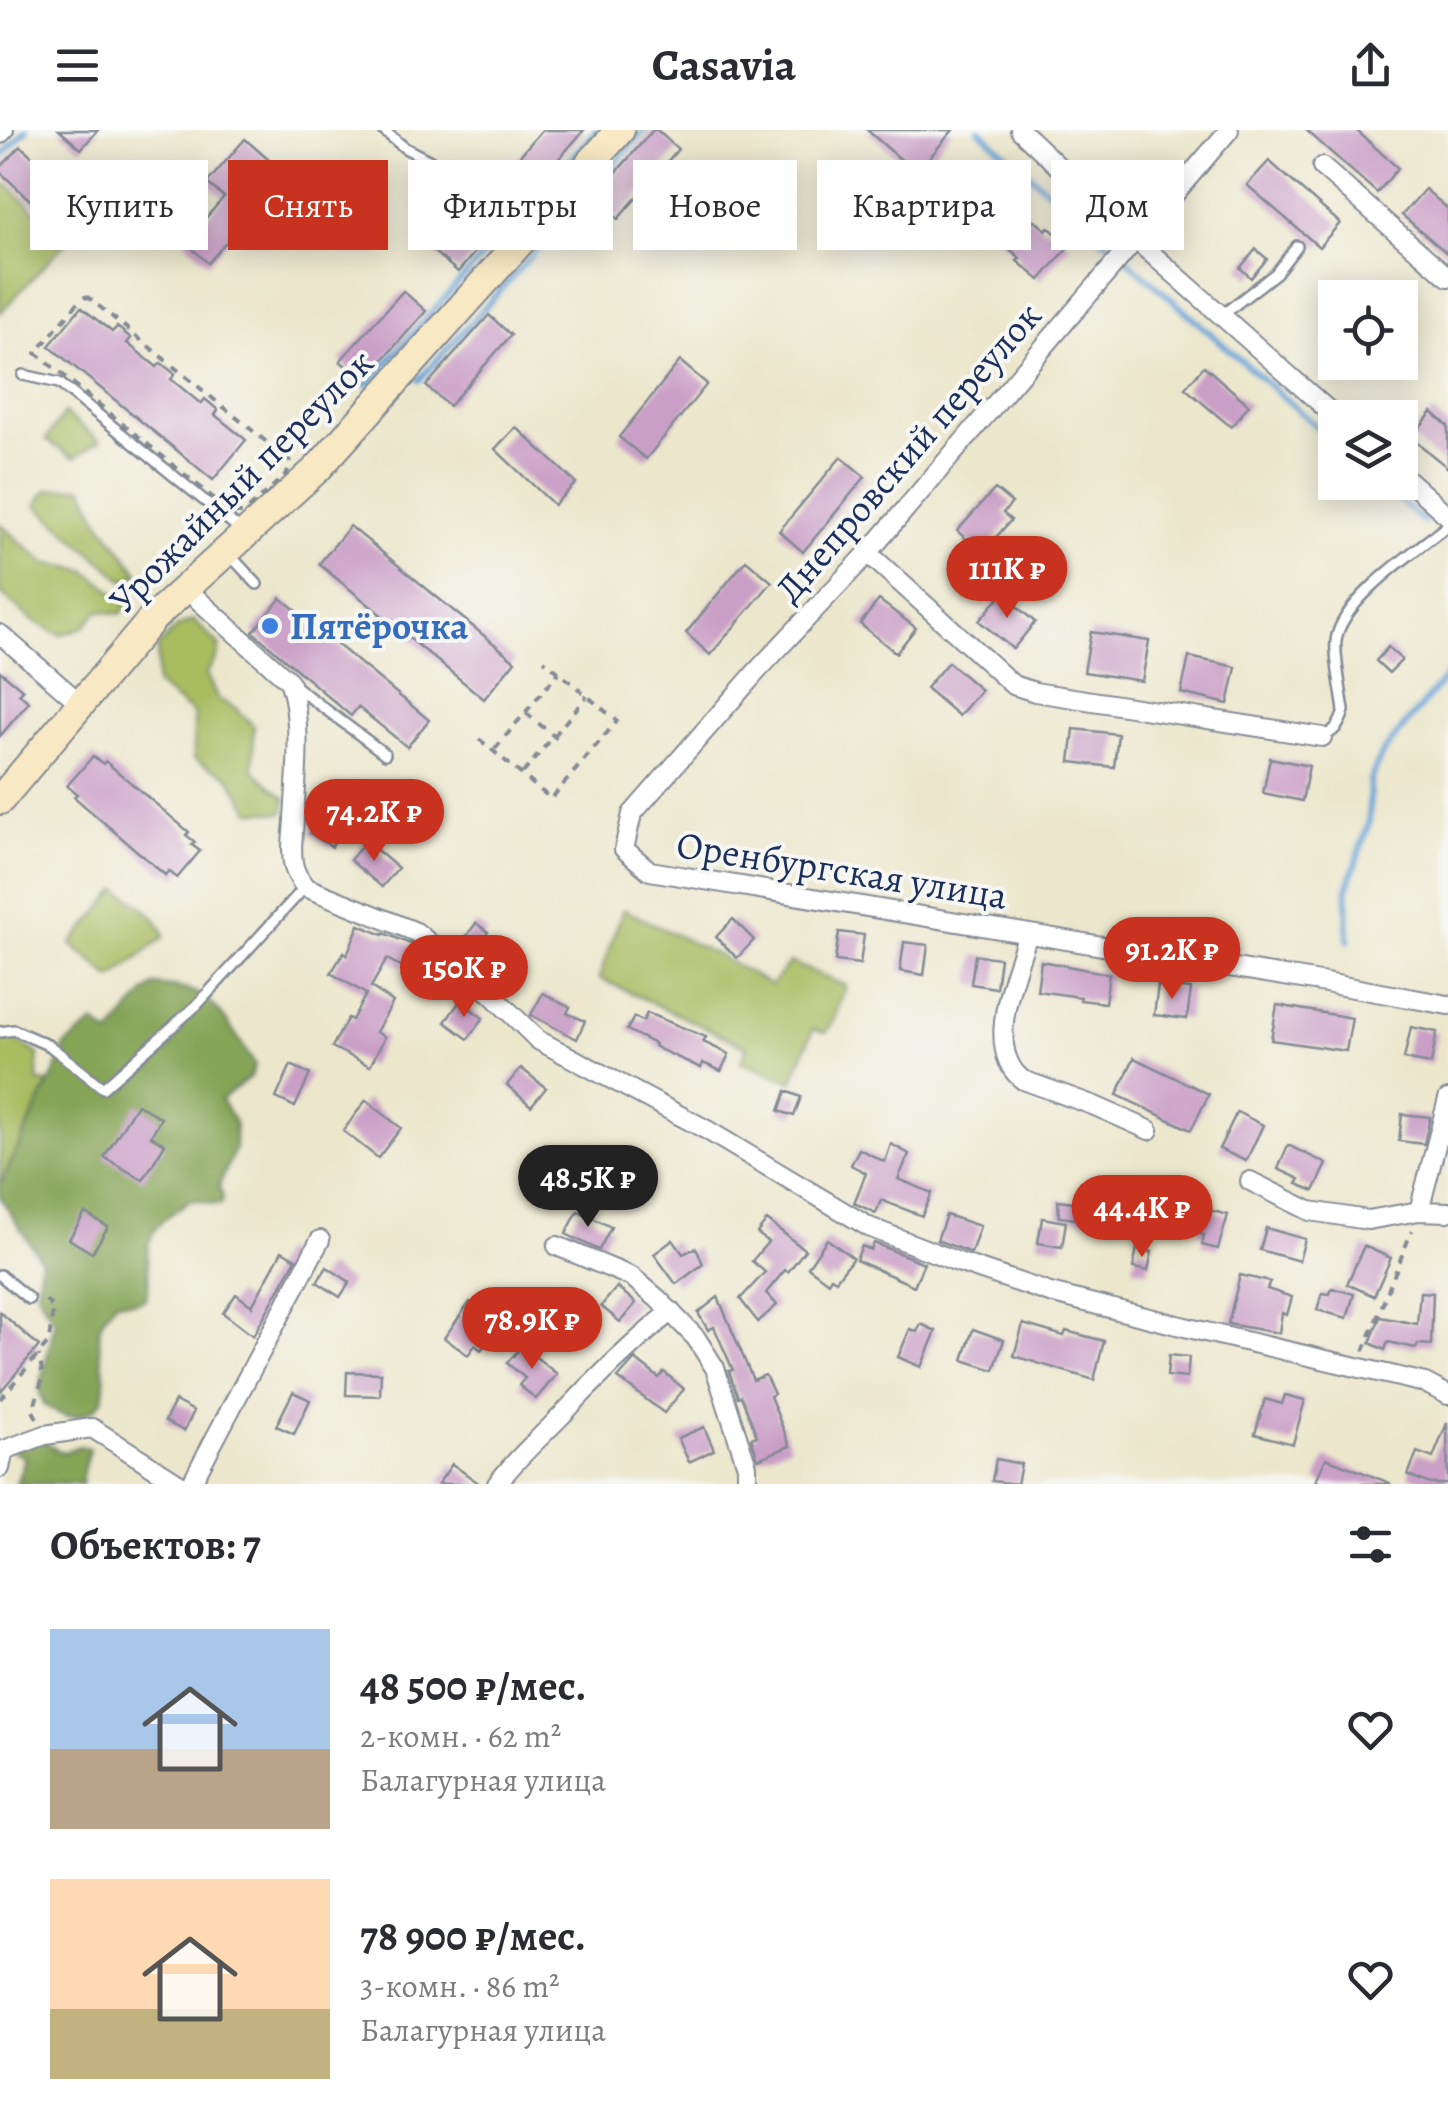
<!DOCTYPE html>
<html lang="ru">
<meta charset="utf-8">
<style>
:root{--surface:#fff;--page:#f7f7f7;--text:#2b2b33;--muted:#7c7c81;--accent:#c8321e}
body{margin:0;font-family:Alegreya,serif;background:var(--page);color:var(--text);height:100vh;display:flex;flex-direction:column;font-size:38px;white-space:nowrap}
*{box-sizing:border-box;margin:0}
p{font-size:32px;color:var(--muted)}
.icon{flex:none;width:55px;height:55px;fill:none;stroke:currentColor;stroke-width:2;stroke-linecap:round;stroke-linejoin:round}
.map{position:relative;height:1354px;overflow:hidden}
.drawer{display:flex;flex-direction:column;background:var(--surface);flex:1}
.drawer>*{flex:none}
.hud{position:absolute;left:30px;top:30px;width:1390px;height:90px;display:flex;gap:20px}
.controls{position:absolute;left:1318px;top:150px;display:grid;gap:20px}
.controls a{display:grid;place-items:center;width:100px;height:100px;border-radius:0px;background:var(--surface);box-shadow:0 5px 25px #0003;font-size:50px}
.price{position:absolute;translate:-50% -85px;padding:0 22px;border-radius:35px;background:var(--accent);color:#fff;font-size:32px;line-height:65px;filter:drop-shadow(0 2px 5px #0008)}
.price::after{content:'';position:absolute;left:50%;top:60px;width:30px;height:22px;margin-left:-15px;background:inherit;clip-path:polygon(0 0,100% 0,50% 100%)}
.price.active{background:#222;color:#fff}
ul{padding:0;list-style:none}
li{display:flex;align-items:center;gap:30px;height:250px;padding:0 50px}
li span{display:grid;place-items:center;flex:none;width:280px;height:200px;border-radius:0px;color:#555}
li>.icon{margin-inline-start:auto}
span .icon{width:120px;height:120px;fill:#fffc;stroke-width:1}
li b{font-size:42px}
h2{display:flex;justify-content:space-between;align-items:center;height:120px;padding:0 50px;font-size:42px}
.tag{padding:0 35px;border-radius:0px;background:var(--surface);box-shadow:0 5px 25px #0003;font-size:35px;line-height:90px}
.tag.active{background:var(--accent);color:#fff}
header{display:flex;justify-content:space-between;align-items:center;height:130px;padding:0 50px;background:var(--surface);font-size:45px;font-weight:700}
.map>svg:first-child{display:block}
.green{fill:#a9bc60;stroke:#62765f;stroke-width:2.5}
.forest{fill:#86a456;stroke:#506a5a;stroke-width:2.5}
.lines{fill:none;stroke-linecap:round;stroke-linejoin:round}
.stream{stroke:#65a3d7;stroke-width:6}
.building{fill:#ca9fc7}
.lane-casing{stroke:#848b95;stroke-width:14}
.street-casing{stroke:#848b95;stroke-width:22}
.secondary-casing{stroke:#848b95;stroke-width:32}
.path{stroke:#848b95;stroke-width:4;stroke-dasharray:8 8;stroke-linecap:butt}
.lane{stroke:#fff;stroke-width:9}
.street{stroke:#fff;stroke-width:18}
.secondary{stroke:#f8e8c3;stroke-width:28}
.shop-dot{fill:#3f7fe0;stroke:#f6f6f2;stroke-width:4}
.labels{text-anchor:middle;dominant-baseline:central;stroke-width:8;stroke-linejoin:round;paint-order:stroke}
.street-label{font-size:38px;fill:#1b2f5e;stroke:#f6f6f2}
.shop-label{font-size:38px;font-weight:bold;fill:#366cbe;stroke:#f6f6f2;text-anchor:start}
</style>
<header><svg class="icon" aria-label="menu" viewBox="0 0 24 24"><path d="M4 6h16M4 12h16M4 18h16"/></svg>Casavia<svg class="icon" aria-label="share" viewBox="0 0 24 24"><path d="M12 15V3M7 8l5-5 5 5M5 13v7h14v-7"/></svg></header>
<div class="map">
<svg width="1448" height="1354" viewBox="0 0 1448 1354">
<rect width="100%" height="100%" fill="#f6f6f2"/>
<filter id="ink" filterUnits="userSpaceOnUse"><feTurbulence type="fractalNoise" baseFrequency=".01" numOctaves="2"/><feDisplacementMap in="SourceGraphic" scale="20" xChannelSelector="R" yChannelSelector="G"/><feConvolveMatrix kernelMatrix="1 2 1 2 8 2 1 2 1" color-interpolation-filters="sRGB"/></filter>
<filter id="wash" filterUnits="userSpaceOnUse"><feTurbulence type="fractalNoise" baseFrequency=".0048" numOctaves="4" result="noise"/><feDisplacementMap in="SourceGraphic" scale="40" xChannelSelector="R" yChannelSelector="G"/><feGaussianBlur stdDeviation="2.25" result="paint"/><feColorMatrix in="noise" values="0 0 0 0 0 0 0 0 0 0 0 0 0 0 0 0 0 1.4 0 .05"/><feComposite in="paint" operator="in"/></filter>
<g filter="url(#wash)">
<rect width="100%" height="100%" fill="#ece7cc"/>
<g class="green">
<path d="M 0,55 L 8,55 L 67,111 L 0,183 Z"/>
<path d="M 64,283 L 100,311 L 74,328 L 46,310 Z"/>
<path d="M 83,357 L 99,390 L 139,444 L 124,451 L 36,375 L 47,360 Z"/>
<path d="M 0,394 L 45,433 L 85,440 L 129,474 L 120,484 L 98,481 L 84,497 L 60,505 L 32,490 L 0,463 Z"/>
<path d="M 193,490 L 220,516 L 216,529 L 206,544 L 218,569 L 234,577 L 254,596 L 253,640 L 286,669 L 283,683 L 251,681 L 228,646 L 194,629 L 194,584 L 156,555 L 158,517 L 177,497 Z"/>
<path d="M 118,759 C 135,772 160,785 164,807 L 112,849 L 71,814 Z"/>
<path d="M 623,779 L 721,827 L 771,855 L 790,832 L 846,856 L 834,890 L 826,903 L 813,899 L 792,952 L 741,932 L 747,917 L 599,848 Z"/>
<path d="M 14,908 L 38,924 L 38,952 L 49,953 L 0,1055 L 0,911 Z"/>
</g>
<g class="forest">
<path d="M 155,855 C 168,856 181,857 194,862 C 222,875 238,910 255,935 L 251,946 L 221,970 L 235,992 L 235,1019 L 219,1056 L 223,1068 L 221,1074 C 209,1077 202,1068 190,1071 C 184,1073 177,1080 171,1084 C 129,1114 159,1142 144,1170 L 136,1172 L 117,1171 C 110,1179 102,1187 100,1198 C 94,1227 122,1268 87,1283 C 69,1290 58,1285 44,1274 L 39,1260 L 55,1192 L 37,1163 L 41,1130 L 0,1067 L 0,1055 L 59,933 L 65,916 L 94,893 L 110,905 L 145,863 Z"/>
<path d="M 38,1306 L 61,1323 L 79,1316 L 89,1318 C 88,1330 80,1342 82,1354 L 16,1354 L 25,1328 L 13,1321 Z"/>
</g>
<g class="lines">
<g class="stream">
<path d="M 979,0 L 1335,313"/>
<path d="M 0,28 L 26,0"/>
<path d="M 535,66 L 596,0"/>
<path d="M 419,250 L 645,0"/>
<path d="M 367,255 L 497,110"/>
<path d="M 1379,352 L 1424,392"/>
<path d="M 1348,811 L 1347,760 L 1369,692 L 1370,650 L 1383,622 L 1448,544"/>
</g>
</g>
<g id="blocks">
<g class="building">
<path d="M 59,0 L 98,0 L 81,19 Z"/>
<path d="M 542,0 L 584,0 L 522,71 L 498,51 Z"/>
<path d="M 653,0 L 657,0 L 678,19 L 618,89 L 594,68 Z"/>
<path d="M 867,0 L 953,0 L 916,43 Z"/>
<path d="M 1306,0 L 1356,0 L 1398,38 L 1377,63 Z"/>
<path d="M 245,9 L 285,44 L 208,133 L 185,112 L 224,67 L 207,53 Z"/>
<path d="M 21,16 L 86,77 L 63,101 L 0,42 L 0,38 Z"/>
<path d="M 1269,31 L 1340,93 L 1319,117 L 1247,55 Z"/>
<path d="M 989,46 L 1014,68 L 1012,71 L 1046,100 L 1048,97 L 1070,115 L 1040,150 L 1017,131 L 1020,128 L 987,99 L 984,102 L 959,81 Z"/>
<path d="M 1425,59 L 1448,79 L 1448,124 L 1402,85 Z"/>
<path d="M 462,76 L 492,102 L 458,142 L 427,116 Z"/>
<path d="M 1256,119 L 1267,129 L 1251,148 L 1240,138 Z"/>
<path d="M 403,161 L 426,181 L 364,251 L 340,231 Z"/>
<path d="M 81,177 L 112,202 L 117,197 L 131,208 L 127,213 L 157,237 L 161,233 L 175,244 L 171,249 L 201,274 L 205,269 L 218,280 L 215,285 L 246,310 L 213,350 L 49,216 Z"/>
<path d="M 489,185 L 511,205 L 449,276 L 426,256 Z"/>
<path d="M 680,231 L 707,254 L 646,329 L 619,307 Z"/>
<path d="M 1204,236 L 1249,275 L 1231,297 L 1185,258 Z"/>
<path d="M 1432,282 L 1448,296 L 1448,338 L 1411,308 Z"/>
<path d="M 516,297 L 576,353 L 554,375 L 495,319 Z"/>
<path d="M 841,327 L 865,347 L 803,422 L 779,401 Z"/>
<path d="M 995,359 L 1012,373 L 1003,383 L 1011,390 L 982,423 L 957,401 Z"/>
<path d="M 350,396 L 515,531 L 484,569 L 319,434 Z"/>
<path d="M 746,430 L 772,452 L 710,525 L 686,503 Z"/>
<path d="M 1002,464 L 1035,492 L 1013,519 L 979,491 Z"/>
<path d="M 281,468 L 429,590 L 407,617 L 358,577 L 351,586 L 253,502 Z"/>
<path d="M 879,470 L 916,498 L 896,523 L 860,494 Z"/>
<path d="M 1091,502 L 1149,511 L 1142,551 L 1084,542 Z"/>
<path d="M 1388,517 L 1402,530 L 1389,543 L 1376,531 Z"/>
<path d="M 1189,527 L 1236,537 L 1228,574 L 1181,563 Z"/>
<path d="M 948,532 L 981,560 L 959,586 L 926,558 Z"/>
<path d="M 0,541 L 23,560 L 19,564 L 29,572 L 0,606 Z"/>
<path d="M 1074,599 L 1118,604 L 1114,637 L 1070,632 Z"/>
<path d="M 93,626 L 103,634 L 105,631 L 189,702 L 186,705 L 195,712 L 192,715 L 200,721 L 177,748 L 169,741 L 165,745 L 74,667 L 77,664 L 67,656 Z"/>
<path d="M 1270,628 L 1309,636 L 1302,671 L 1263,663 Z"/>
<path d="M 328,671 L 347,684 L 338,697 L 341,698 L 332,717 L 310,703 Z"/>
<path d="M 366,711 L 398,738 L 382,757 L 350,730 Z"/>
<path d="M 733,789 L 754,810 L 737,828 L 716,807 Z"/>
<path d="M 476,793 L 488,802 L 472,824 L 460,815 Z"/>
<path d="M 359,795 L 383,805 L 384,803 L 413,815 L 402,837 L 387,829 L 371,857 L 393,872 L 376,902 L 385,907 L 370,936 L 332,917 L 348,888 L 352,890 L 366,864 L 331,843 L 344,822 L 347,825 Z"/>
<path d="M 839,802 L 864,805 L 860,834 L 835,831 Z"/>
<path d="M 904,812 L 928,815 L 924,845 L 900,841 Z"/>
<path d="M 975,825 L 1000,828 L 996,858 L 971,854 Z"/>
<path d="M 1041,831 L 1109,844 L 1105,873 L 1080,870 L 1081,867 L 1037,861 Z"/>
<path d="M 1158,855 L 1191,859 L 1187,889 L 1154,885 Z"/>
<path d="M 543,863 L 570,877 L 567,883 L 585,891 L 577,909 L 531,885 Z"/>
<path d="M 460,871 L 483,888 L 468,909 L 445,892 Z"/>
<path d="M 1277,875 L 1352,888 L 1346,921 L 1271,910 Z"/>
<path d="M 647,883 L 706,907 L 703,912 L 729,924 L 721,941 L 703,933 L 701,938 L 661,920 L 654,916 L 655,914 L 627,900 L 634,887 L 643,891 Z"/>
<path d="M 1411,897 L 1437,902 L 1431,934 L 1404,929 Z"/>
<path d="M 1134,928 L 1209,964 L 1191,1000 L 1117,965 Z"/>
<path d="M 291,935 L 310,944 L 295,977 L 276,968 Z"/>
<path d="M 521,938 L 546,958 L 531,976 L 507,955 Z"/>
<path d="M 786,961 L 801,967 L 794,986 L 779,981 Z"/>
<path d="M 366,970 L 401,998 L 378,1028 L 343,1001 Z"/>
<path d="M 137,974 L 161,988 L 151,1006 L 165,1014 L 143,1050 L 104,1027 Z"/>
<path d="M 1237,982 L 1263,995 L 1246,1031 L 1219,1019 Z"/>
<path d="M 1402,984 L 1430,987 L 1424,1014 L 1399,1011 Z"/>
<path d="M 891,1014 L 909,1024 L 898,1049 L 932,1063 L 922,1086 L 881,1070 L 876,1083 L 854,1073 L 866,1043 L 851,1035 L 859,1019 L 885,1032 Z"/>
<path d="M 1288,1015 L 1327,1034 L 1314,1061 L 1297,1054 L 1300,1049 L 1278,1039 Z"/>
<path d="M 1058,1070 L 1113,1077 L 1111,1093 L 1059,1087 Z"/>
<path d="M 1205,1079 L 1228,1085 L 1218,1119 L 1202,1115 L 1204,1105 L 1198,1103 Z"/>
<path d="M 578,1081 L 611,1097 L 599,1120 L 566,1104 Z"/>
<path d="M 85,1083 L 108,1097 L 92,1123 L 69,1109 Z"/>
<path d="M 946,1085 L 980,1096 L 971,1123 L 937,1110 Z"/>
<path d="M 1042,1088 L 1066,1092 L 1062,1117 L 1038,1113 Z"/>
<path d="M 767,1090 L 805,1120 L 788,1142 L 785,1140 L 766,1163 L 777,1175 L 758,1192 L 740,1169 L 765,1142 L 752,1131 L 768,1112 L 757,1103 Z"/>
<path d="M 1266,1098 L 1305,1109 L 1299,1131 L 1260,1120 Z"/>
<path d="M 827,1109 L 853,1128 L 836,1150 L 831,1147 L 828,1152 L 808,1137 Z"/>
<path d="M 673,1110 L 683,1124 L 696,1118 L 703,1134 L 676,1154 L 654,1124 Z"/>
<path d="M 874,1113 L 924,1133 L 914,1156 L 856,1130 L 862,1116 L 871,1120 Z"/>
<path d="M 1364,1116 L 1391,1128 L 1374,1166 L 1347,1154 Z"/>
<path d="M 1137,1118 L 1152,1122 L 1148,1141 L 1133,1138 Z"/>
<path d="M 282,1121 L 296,1129 L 253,1206 L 223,1183 L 236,1164 L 252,1176 Z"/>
<path d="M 327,1137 L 350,1152 L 340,1167 L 317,1152 Z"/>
<path d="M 1240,1145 L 1270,1152 L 1267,1159 L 1292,1167 L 1287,1185 L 1282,1183 L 1279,1203 L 1228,1194 Z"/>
<path d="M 617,1157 L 636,1173 L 620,1192 L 601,1176 Z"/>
<path d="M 1332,1158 L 1354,1164 L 1347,1188 L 1317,1180 L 1322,1163 L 1330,1164 Z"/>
<path d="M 532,1159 L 556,1177 L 543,1195 L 519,1177 Z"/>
<path d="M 1420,1162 L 1433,1163 L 1431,1215 L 1418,1214 L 1416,1218 L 1388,1212 L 1385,1220 L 1370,1213 L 1380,1187 L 1417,1194 Z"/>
<path d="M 718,1167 L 753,1250 L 765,1245 L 774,1264 L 770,1266 L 790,1316 L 758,1329 L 751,1308 L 757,1306 L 741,1266 L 738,1267 L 729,1241 L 733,1240 L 714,1197 L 708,1200 L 698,1183 Z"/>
<path d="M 470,1172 L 499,1196 L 481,1220 L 475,1215 L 468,1225 L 444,1208 Z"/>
<path d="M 0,1182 L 39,1216 L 0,1262 Z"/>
<path d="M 921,1194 L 936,1201 L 921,1237 L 898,1227 L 910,1199 L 917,1202 Z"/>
<path d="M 1023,1194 L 1064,1206 L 1066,1201 L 1104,1211 L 1094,1250 L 1014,1226 Z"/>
<path d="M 973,1199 L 1004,1210 L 994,1240 L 963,1230 Z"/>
<path d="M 522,1216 L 557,1244 L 536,1269 L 519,1255 L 525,1248 L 507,1233 Z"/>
<path d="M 1169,1225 L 1189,1227 L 1187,1248 L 1167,1246 Z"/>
<path d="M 635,1229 L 659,1248 L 664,1242 L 684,1259 L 664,1283 L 618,1248 Z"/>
<path d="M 347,1242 L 381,1243 L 380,1266 L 346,1265 Z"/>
<path d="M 293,1262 L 310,1270 L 294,1304 L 276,1296 Z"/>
<path d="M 1285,1265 L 1305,1270 L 1293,1314 L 1255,1304 L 1265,1269 L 1282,1274 Z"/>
<path d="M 175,1271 L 194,1281 L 184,1301 L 165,1291 Z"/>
<path d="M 1447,1293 L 1448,1354 L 1430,1354 L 1408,1345 L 1417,1322 L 1433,1328 Z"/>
<path d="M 704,1297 L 714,1320 L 689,1332 L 678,1308 Z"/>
<path d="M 1326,1328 L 1390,1353 L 1390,1354 L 1326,1354 L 1316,1350 Z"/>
<path d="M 996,1329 L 1021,1334 L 1017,1354 L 992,1351 Z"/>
<path d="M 452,1334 L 480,1354 L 438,1354 Z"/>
</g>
</g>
</g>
<g filter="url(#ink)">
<use href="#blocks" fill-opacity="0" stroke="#848b95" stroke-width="2.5"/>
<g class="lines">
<defs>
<g id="lane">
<path d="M 383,0 L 405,18 L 436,34 L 528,98"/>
<path d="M 1222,185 L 1276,143 L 1297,116"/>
<path d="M 23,245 L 59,253 L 242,401"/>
<path d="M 228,423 L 257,454"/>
<path d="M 292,554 L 385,624"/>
<path d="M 1322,607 C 1335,602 1340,594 1344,581 C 1342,564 1334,527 1336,511 C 1340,471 1418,419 1448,395"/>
<path d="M 0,902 L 14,900 L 50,916 L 103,958 L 197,875 L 305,757"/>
<path d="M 0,1145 L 29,1169"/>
</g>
<g id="street">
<path d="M 1020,0 L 1135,109 L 1337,288"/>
<path d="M 1229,0 L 868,423 L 757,541 L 632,684 L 624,719 L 650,741 L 1320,852 L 1448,875"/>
<path d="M 0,4 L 4,0"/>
<path d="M 1322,37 L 1448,147"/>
<path d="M 1400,343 L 1448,386"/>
<path d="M 868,423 L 1013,555 L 1035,562 L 1322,607"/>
<path d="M 187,457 L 195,467 L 289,551 C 303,587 296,651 294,690 C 293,706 290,722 294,737 C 296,745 300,750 305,757 L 416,802 L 491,864 L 538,910 L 707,1000 L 869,1097 L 958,1132 L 1050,1163 L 1197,1200 L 1425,1253 L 1448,1265"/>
<path d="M 0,504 L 81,574"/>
<path d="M 1028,804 C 1016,842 982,920 1023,950 L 1095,976 L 1149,1000"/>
<path d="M 1250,1051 L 1310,1081 L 1368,1090 L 1419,1081 L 1448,1082"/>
<path d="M 1419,1081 L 1448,969"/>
<path d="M 557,1116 L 632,1147 L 658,1169 L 696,1208 L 715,1238 L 747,1336 L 747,1354"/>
<path d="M 0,1338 L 4,1320 L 45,1305 L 92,1298 L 180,1354"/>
<path d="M 191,1354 L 320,1110"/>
<path d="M 497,1354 C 516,1328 540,1308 562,1285 C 596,1248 632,1214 671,1181"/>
</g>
<path id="secondary" d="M 0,670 L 154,487 L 318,338 L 620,0"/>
</defs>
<use href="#lane" class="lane-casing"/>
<use href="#street" class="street-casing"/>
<use href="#secondary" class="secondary-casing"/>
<g class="path">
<path d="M 85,167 L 89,168 L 290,331 L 287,343 L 247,381 L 242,383 L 232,383 L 36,223 L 81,169 Z"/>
<path d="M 526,583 L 561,612"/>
<path d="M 479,609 L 551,669 L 617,591 L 544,530"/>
<path d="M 495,619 L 559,542"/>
<path d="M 523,643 L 587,566"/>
<path d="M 1364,1221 L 1412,1100"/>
<path d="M 0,1269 L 49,1212 L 53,1178 L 44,1169"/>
<path d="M 37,1288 L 33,1281 L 43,1247 L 39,1225"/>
</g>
<use href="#lane" class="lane"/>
<use href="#street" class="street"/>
<use href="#secondary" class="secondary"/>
</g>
</g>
<circle class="shop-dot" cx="270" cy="496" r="10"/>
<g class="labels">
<g class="street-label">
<text transform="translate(908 322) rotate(-49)">Днепровский переулок</text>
<text transform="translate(241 351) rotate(-45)">Урожайный переулок</text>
<text transform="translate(842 740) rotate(9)">Оренбургская улица</text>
</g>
<g class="shop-label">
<text x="290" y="496">Пятёрочка</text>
</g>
</g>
</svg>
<div class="controls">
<a><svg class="icon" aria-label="locate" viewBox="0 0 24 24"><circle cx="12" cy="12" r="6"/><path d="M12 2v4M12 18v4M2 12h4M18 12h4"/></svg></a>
<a><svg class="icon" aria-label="layers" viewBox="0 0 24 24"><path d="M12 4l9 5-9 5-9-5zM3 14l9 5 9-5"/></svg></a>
</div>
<b class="price" style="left:1007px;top:491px">111K ₽</b>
<b class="price" style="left:374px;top:734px">74.2K ₽</b>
<b class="price" style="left:1172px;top:872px">91.2K ₽</b>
<b class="price" style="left:464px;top:890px">150K ₽</b>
<b class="price active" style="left:588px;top:1100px">48.5K ₽</b>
<b class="price" style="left:1142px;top:1130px">44.4K ₽</b>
<b class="price" style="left:532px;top:1242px">78.9K ₽</b>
<div class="hud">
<a class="tag">Купить</a>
<a class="tag active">Снять</a>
<a class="tag">Фильтры</a>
<a class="tag">Новое</a>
<a class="tag">Квартира</a>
<a class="tag">Дом</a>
</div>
</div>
<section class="drawer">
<h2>Объектов: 7<svg class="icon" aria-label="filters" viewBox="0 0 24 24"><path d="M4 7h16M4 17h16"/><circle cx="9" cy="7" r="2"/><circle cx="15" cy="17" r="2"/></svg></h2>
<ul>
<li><span style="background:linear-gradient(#a9c7e8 60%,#b9a48a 0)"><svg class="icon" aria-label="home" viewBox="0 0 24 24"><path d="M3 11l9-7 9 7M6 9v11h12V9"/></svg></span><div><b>48 500 ₽/мес.</b><p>2-комн. · 62 m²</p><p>Балагурная улица</p></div><svg class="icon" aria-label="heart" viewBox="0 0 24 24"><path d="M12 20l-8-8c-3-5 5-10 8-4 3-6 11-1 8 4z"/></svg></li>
<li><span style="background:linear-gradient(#ffd9b3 65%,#c2b280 0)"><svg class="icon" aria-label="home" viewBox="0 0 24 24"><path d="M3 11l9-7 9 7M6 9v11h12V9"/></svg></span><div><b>78 900 ₽/мес.</b><p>3-комн. · 86 m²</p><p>Балагурная улица</p></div><svg class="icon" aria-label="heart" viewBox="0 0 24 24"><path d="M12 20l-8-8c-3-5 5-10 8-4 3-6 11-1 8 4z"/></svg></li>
</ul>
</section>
